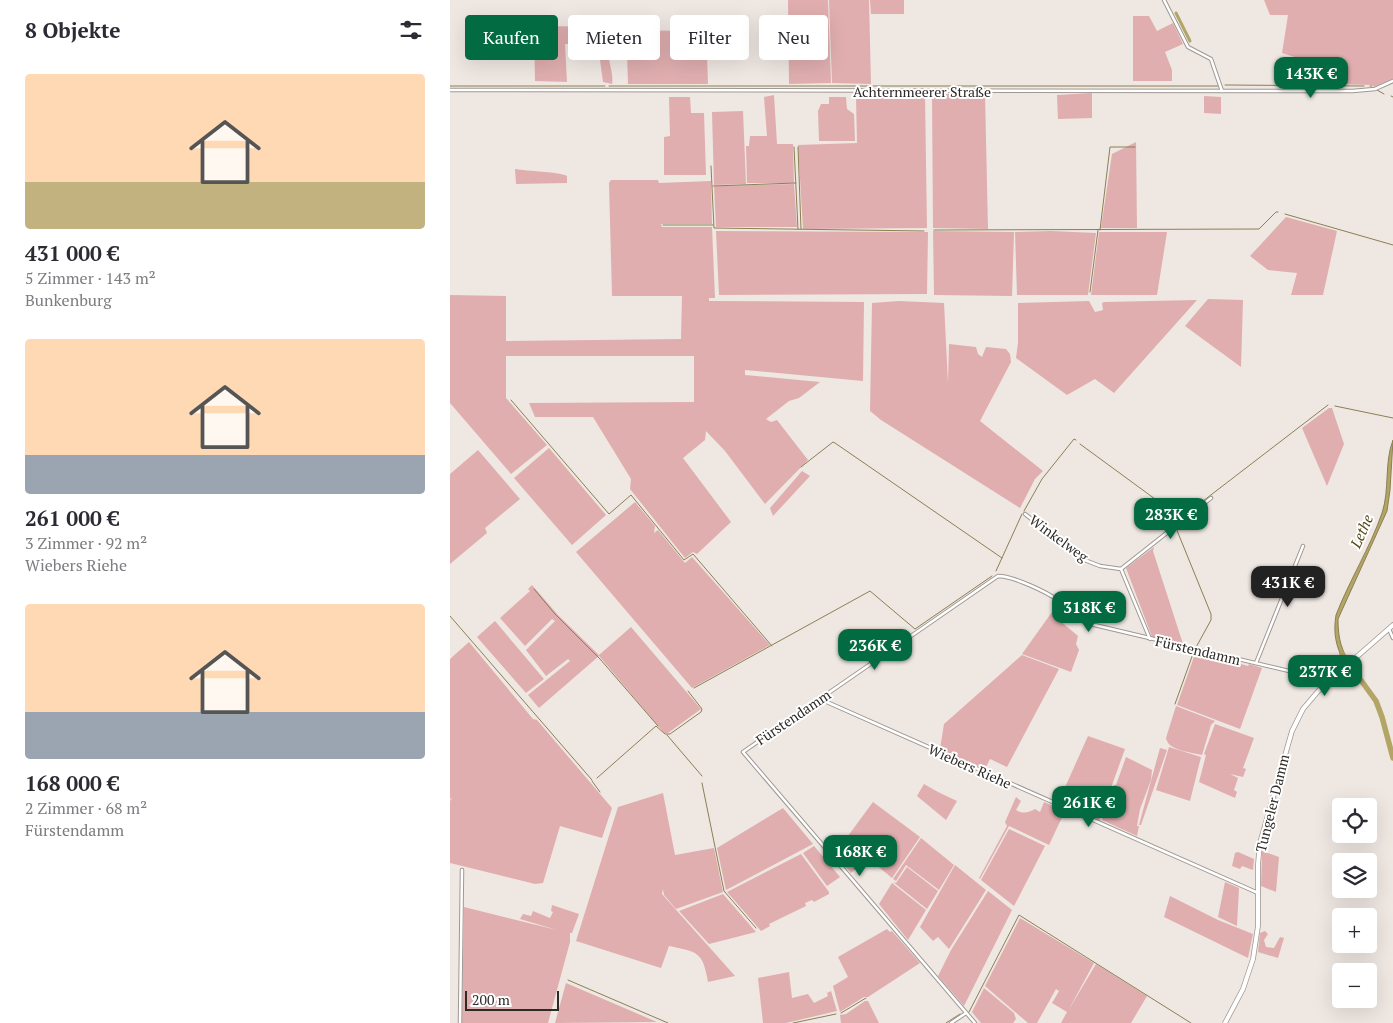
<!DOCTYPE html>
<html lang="de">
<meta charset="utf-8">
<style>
:root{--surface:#fff;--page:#f7f7f7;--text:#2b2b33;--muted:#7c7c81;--accent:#036b41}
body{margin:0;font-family:"PT Serif",serif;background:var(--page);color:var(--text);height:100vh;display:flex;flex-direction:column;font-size:19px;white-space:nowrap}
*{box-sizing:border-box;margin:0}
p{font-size:16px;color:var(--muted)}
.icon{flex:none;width:28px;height:28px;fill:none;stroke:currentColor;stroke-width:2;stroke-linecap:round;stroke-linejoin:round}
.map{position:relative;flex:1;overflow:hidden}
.details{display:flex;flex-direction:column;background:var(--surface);width:450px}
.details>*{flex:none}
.banner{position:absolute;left:15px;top:15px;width:475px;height:45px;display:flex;gap:10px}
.fabs{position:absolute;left:882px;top:798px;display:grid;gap:10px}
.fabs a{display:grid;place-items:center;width:45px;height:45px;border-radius:5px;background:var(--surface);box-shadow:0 5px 20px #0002;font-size:25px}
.scale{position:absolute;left:15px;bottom:12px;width:94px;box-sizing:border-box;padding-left:5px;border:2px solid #2d2a28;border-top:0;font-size:14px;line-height:18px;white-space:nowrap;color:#2d2a28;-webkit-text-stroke:4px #fff;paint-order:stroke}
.price{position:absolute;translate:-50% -42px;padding:0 11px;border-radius:10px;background:var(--accent);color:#fff;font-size:16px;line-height:32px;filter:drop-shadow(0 1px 2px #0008)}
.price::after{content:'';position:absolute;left:50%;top:30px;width:15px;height:11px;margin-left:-8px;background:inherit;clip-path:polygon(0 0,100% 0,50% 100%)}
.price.selected{background:#222;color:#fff}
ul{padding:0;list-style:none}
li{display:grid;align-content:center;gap:10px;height:265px;padding:0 25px}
li span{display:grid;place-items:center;height:155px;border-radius:5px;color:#555}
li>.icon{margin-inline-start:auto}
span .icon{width:90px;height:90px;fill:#fffc;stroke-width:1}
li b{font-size:21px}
h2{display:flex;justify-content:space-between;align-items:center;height:60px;padding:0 25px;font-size:21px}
.pill{padding:0 18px;border-radius:5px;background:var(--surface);box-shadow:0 5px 20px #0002;font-size:18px;line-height:45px}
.pill.selected{background:var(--accent);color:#fff}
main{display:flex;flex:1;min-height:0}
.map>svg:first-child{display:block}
.green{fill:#e0aeaf}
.water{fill:#b3a565;stroke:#8b8053}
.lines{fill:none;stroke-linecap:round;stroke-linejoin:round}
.stream{stroke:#8b8053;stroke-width:1}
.canal{stroke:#b3a565;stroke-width:3}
.river{stroke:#b3a565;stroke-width:5.5}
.street-casing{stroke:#9f9893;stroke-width:4.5}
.secondary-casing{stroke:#9f9893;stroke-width:5.5}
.street{stroke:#fff;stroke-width:2.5}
.secondary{stroke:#fff;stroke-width:4}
.labels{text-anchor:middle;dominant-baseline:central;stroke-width:4;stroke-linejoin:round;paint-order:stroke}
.street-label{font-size:14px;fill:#2d2a28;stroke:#fff}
.water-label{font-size:15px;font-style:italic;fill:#544a18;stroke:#fff}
</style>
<main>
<section class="details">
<h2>8 Objekte<svg class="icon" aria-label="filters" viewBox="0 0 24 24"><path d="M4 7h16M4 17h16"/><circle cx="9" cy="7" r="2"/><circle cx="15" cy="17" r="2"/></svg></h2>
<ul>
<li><span style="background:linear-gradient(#ffd9b3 70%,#c2b280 0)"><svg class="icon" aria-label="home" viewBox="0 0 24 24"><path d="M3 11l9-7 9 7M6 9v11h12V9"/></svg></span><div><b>431 000 €</b><p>5 Zimmer · 143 m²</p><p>Bunkenburg</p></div></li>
<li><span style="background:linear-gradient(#ffd9b3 75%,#9aa5b1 0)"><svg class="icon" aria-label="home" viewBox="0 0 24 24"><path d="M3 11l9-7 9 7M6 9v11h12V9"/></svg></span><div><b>261 000 €</b><p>3 Zimmer · 92 m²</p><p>Wiebers Riehe</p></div></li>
<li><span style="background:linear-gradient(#ffd9b3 70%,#9aa5b1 0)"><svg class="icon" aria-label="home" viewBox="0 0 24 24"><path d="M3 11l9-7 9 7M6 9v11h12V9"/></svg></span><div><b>168 000 €</b><p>2 Zimmer · 68 m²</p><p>Fürstendamm</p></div></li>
</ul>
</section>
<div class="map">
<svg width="943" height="1023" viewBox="0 0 943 1023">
<rect width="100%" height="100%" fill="#efe7e2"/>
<g class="green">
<path d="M 338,0 L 378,0 L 381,83 L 339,84 Z"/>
<path d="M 379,0 L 419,0 L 421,84 L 382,83 Z"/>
<path d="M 420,0 L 454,0 L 454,14 L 421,14 Z"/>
<path d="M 814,0 L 943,0 L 943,79 L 925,87 L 922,85 L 840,83 L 848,58 L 832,53 L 838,15 L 820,15 Z"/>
<path d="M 683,16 L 699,16 L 707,31 L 723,23 L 733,44 L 715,52 L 722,70 L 722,81 L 683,81 Z"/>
<path d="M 84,26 L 183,27 L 183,30 L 233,31 L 234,27 L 256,27 L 258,84 L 178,84 L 177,53 L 158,53 C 159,62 164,77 162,84 L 153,82 L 150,60 L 141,60 L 140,44 L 115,44 L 117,82 L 85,81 Z"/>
<path d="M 642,93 L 642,118 L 608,119 L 607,95 Z"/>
<path d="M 482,94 L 535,94 L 538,229 L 483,228 Z"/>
<path d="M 324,95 L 327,144 L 343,144 L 344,183 L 297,183 L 296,146 L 299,146 L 300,136 L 317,136 L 314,97 Z"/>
<path d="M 475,96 L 477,228 L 353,229 L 348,145 L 407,143 L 406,97 Z"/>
<path d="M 754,96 L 771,97 L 771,114 L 754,113 Z"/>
<path d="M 219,97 L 240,97 L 241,113 L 254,113 L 256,175 L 214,175 L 214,137 L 220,136 Z"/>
<path d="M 379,97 L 396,97 L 397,109 L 404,114 L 405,141 L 369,141 L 368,111 L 371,104 L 379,104 Z"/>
<path d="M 293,111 L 296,184 L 264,185 L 262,112 Z"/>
<path d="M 686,142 L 687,228 L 651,228 L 662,154 Z"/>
<path d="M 65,169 C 76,171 111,172 117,176 L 117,183 L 66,184 Z"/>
<path d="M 161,180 L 208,180 L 209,183 L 261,181 L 262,224 L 211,224 L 212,227 L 262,227 L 265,298 L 259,298 L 259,301 L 414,302 L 413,381 L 295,370 L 295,375 L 370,382 L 349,398 L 339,401 L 316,419 L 321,422 L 327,420 L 358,460 L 315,504 L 275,451 L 256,431 L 255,440 L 233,458 L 281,522 L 247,554 L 243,552 L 235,558 L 180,489 L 181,479 L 143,417 L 85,417 L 79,403 L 244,402 L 244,356 L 56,356 L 56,398 L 97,445 L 61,474 L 0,403 L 0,295 L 56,296 L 56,341 L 231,339 L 232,296 L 162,296 L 159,183 Z"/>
<path d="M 344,184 L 347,227 L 266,227 L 264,186 Z"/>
<path d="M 836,217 L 887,231 L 873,295 L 841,295 L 847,273 L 818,270 L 800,256 Z"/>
<path d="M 266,231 L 478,232 L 477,294 L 269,295 Z"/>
<path d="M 483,231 L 564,232 L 562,296 L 484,295 Z"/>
<path d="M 601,231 L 646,233 L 638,295 L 567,295 L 565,232 Z"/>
<path d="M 649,232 L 717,232 L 707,295 L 641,295 Z"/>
<path d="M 758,299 L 793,300 L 791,367 L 735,326 Z"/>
<path d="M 747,300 L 664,393 L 645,379 L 617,395 L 566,358 L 568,343 L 568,303 L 639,301 L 645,312 L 653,310 L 652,303 L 654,302 Z"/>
<path d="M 449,301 L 494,303 L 498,383 L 499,344 L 526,347 L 528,354 L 532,357 L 536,347 L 556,349 L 560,354 L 561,362 L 530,421 L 593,471 L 585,479 L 570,508 L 431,420 L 420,411 L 422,303 Z"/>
<path d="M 879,408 L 882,408 L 894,444 L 877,486 L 852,428 Z"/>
<path d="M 99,448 L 156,515 L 122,545 L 64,478 Z"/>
<path d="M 28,450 L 70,499 L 35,528 L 37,533 L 0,564 L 0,474 Z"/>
<path d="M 352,471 L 360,476 L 323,516 L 320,508 Z"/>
<path d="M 185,502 L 205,526 L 204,533 L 208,530 L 235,563 L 242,557 L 320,645 L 242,688 L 126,552 Z"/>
<path d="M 704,547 L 703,551 L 733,644 L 702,637 L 676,568 Z"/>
<path d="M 82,585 L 108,615 L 149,655 L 181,627 L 251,709 L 218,733 L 214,733 L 149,656 L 89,708 L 78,695 L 120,661 L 118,659 L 96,676 L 76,650 L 105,621 L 102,619 L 75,646 L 50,618 L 80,591 L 78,589 Z"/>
<path d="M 607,605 L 615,612 L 609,620 L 628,636 L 626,644 L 629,650 L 621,672 L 572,654 Z"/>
<path d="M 45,621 L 94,679 L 76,693 L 27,637 Z"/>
<path d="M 19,642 L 83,719 L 87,720 L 162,808 L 152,838 L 110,826 L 93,883 L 85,884 L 0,863 L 0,801 L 2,798 L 0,799 L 0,659 Z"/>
<path d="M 746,651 L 798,666 L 799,664 L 812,668 L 790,729 L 727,705 Z"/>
<path d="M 572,655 L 609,669 L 557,767 L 540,759 L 535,769 L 490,749 L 494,724 Z"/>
<path d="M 726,706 L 765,721 L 761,725 L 752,755 C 741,752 718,751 716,738 Z"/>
<path d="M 765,724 L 804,738 L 793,768 L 796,769 L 793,777 L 780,774 L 788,778 L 784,790 L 787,792 L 785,798 L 749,782 L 756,755 L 754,754 Z"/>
<path d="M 638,736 L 675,749 L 649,821 L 632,814 L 631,811 L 627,812 L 608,803 Z"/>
<path d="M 719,747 L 751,757 L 740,801 L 706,790 Z"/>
<path d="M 710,748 L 717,750 L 691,825 L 689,825 Z"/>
<path d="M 676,757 L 702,770 L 701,780 L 690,809 L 687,826 L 689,826 L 687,836 L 652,820 L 661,799 L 659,798 L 664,785 L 666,785 Z"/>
<path d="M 474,784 L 488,792 L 507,801 L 496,820 L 467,796 Z"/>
<path d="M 213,793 L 225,855 L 264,848 L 273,892 L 226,909 L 214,895 L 213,889 L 212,894 L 285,976 L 258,982 C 253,951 247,952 219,946 L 211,968 L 126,941 L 168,807 Z"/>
<path d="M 566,797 L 571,801 L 566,810 C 573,814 578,813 585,809 L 590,812 L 594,802 L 615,811 L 599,845 L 559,826 L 530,879 L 529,878 L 557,826 L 555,822 Z"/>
<path d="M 423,802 L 470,837 L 442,878 L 396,840 L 407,868 L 401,873 L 383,853 L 395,840 Z"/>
<path d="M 333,808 L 363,844 L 276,890 L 267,848 Z"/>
<path d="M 559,829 L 595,846 L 564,906 L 531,880 Z"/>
<path d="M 471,838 L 504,865 L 489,890 L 456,865 L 446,881 L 443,879 Z"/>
<path d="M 364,846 L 390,877 L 377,886 L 353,853 Z"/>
<path d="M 812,851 L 829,857 L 826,892 L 811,886 Z"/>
<path d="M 788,852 L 804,859 L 803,870 L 792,866 L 790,869 L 782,866 L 785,853 Z"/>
<path d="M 351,854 L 379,892 L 379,894 L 364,902 L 362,900 L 355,903 L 356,906 L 319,924 L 320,926 L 311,931 L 277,892 Z"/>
<path d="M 505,865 L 536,890 L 499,949 L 488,937 L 483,941 L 470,927 Z"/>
<path d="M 457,867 L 488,891 L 477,909 L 443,882 L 446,883 Z"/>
<path d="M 775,882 L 789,888 L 787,926 L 768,917 Z"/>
<path d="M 442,883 L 476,910 L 458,940 L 429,904 Z"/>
<path d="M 538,891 L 562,910 L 514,1006 L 488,976 L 501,950 Z"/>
<path d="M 273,894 L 306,932 L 259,944 L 229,911 Z"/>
<path d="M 720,896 L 768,920 L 803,934 L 798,958 L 714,917 Z"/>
<path d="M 102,905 L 129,914 L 122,933 L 120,933 L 120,942 L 98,1023 L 12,1023 L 14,907 L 107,930 L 70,919 L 73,914 L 81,916 L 83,911 L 100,918 L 103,912 L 101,911 Z"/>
<path d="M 570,918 L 644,963 L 618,1011 L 646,964 L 697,996 L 681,1023 L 611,1023 L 617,1012 L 602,1003 L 609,991 L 606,989 L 587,1023 L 578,1023 L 535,986 Z"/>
<path d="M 437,929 L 440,932 L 442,931 L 470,963 L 418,997 L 414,997 L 390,1012 L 383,986 L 398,977 L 388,957 Z"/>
<path d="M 815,931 L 818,934 L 814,940 L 816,947 L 824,948 L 830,937 L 834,938 L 828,958 L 808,952 L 810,933 Z"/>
<path d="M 339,972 L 342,998 L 358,994 L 364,1003 L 378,996 L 377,993 L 381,991 L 387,1011 L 336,1023 L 313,1023 L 308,978 Z"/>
<path d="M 116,983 L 207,1022 L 105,1023 Z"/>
<path d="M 534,988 L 564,1013 L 566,1019 L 563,1023 L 531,1023 L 522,1012 Z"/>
<path d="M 415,1001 L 418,1001 L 429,1023 L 391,1023 L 390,1015 L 396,1014 Z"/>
</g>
<path class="water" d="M 943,440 L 940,490 L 937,511 L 888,619 C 888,635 890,645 897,659 L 894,662 C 886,646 883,634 886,615 C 899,581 920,548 932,513 C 940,489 934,463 943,440 Z"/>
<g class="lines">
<g class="stream">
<path d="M 775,85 L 914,86"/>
<path d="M 0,86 L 155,86"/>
<path d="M 159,86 L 769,86"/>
<path d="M 920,86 L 922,86"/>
<path d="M 927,90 L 934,94"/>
<path d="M 941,96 L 943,97"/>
<path d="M 344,147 L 348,229"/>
<path d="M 348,147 L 351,229"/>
<path d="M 261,166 L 264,228 L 474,231"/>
<path d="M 263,186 L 346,183"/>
<path d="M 835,214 L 943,245"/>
<path d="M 213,225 L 263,225"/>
<path d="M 484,230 L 809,229 L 826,212 L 828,212"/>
<path d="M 650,230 L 660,147 L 685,147"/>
<path d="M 640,292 L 648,230"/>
<path d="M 61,400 L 159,514 L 181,495 L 234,560 L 243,554 L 322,646"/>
<path d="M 885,406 L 943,418"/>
<path d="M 630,444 L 731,518 L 736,514"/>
<path d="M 351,467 L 383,442 L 385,443 L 552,558"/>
<path d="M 574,511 L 592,479 L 624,439 L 626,440"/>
<path d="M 740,511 L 878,405"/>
<path d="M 724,523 L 726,522"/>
<path d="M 546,571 L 572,514"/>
<path d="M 84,589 L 105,614 L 150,659 L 208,726"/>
<path d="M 0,616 L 142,780"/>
<path d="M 244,688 L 420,591 L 465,629 L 542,576"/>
<path d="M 725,704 L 744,651 L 761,620 L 761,614 L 726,528"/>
<path d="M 217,735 L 252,776"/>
<path d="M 147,778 L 206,726 L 215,734 L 220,734 L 251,712 L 252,709 L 238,691"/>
<path d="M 142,781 L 150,792"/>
<path d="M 252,783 L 274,891 L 306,928"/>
<path d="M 118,980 L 218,1023"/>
<path d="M 519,1012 L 569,915 L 741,1023"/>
<path d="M 391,1013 L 416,998"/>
<path d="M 343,1023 L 386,1014"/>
<path d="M 496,1023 L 510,1014"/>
</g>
<path class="canal" d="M 726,13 L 740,41"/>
<path class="river" d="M 892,654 L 926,701 L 932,717 L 943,758"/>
<defs>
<g id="street">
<path d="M 714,0 L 738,47 L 761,59 L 772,91"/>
<path d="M 0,90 L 903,91 L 925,89 L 943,81"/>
<path d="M 575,514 L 632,559 L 650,566 L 671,569 L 700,639"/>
<path d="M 671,569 L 761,498"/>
<path d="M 939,629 L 943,638"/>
<path d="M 806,663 L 853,546"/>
<path d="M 370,699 L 808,893"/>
<path d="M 10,1023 L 12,870"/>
<path d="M 501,1023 L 516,1013"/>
<path d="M 525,1023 L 293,752 L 548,576 C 563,576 597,592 609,601 C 618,609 625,617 636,623 L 873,679 L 877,682"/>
</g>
<path id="secondary" d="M 775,1023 L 793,989 L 803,959 L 808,926 L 808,864 L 810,843 L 842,731 L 853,709 L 870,689 L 943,625"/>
</defs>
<use href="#street" class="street-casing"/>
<use href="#secondary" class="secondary-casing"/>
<use href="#street" class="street"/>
<use href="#secondary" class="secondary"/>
</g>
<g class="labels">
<g class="street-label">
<text x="472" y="91">Achternmeerer Straße</text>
<text transform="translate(609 538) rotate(36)">Winkelweg</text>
<text transform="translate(748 650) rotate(13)">Fürstendamm</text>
<text transform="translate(343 717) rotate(-34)">Fürstendamm</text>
<text transform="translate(520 766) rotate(24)">Wiebers Riehe</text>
<text transform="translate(822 803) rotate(-76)">Tungeler Damm</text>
</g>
<g class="water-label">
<text transform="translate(911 531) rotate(-66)">Lethe</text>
</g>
</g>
</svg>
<div class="fabs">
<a><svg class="icon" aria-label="locate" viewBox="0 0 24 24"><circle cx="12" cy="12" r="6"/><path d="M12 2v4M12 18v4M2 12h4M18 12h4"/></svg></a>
<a><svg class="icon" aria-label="layers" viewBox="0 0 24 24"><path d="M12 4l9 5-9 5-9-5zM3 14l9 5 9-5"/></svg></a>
<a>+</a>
<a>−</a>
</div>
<div class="scale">200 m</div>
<b class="price" style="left:861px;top:99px">143K €</b>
<b class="price" style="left:721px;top:540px">283K €</b>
<b class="price selected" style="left:838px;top:608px">431K €</b>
<b class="price" style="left:639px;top:633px">318K €</b>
<b class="price" style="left:425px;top:671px">236K €</b>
<b class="price" style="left:875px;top:697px">237K €</b>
<b class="price" style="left:639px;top:828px">261K €</b>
<b class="price" style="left:410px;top:877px">168K €</b>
<div class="banner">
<a class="pill selected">Kaufen</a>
<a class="pill">Mieten</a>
<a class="pill">Filter</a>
<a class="pill">Neu</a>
</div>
</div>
</main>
